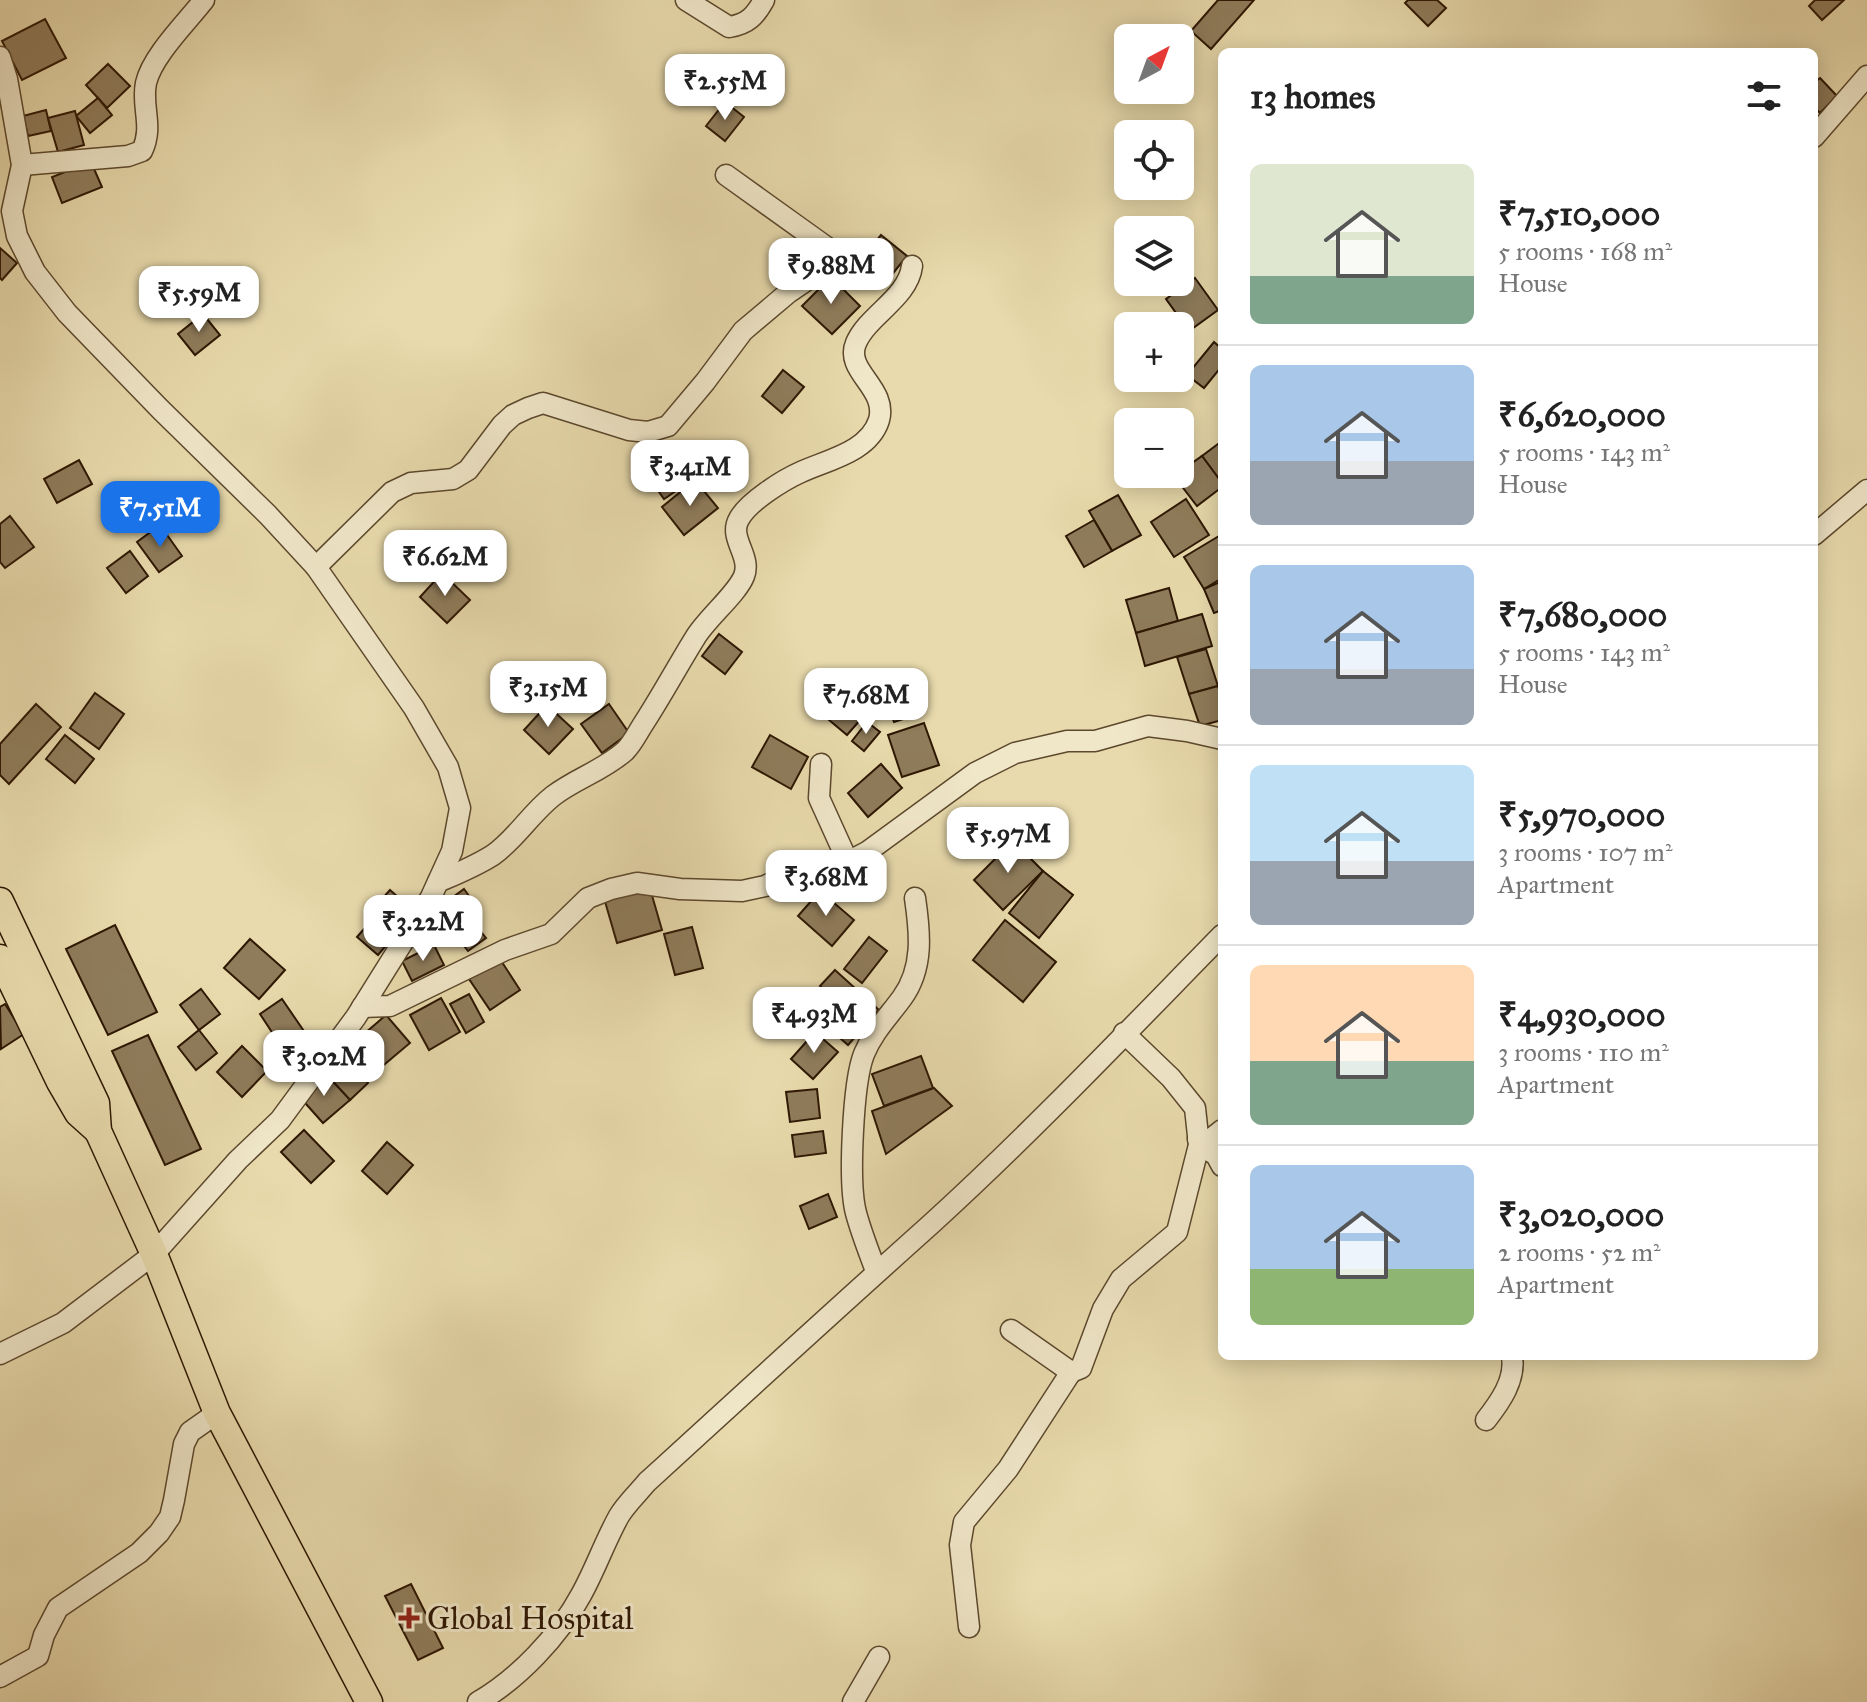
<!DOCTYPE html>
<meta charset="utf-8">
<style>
:root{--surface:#fff;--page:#f6f6f6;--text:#222;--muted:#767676;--line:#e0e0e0;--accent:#1a73e8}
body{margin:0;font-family:"IM FELL Great Primer",serif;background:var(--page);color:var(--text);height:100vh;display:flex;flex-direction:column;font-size:30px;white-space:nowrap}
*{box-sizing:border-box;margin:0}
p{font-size:26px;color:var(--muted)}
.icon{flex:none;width:44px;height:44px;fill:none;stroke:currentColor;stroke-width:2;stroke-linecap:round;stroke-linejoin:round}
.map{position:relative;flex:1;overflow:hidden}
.side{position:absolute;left:1218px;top:48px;width:600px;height:1312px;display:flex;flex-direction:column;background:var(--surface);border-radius:12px;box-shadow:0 4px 20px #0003}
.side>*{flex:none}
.needle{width:52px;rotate:41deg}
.buttons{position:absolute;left:1114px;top:24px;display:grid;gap:16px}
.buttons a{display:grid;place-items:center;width:80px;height:80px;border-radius:12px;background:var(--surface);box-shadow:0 4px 20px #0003;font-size:40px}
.price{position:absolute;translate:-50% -68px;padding:0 18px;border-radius:16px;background:#fff;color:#222;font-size:26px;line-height:52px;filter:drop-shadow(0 2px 4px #0008)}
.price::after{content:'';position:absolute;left:50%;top:48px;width:24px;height:18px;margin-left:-12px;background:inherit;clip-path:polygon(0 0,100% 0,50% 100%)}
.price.on{background:var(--accent);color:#fff}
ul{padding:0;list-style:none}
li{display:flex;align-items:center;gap:24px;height:200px;padding:0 32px}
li+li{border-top:2px solid var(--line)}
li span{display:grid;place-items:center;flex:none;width:224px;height:160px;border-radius:12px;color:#555}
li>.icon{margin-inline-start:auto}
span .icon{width:96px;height:96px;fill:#fffc;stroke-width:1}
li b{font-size:34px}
h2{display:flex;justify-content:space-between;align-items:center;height:96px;padding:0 32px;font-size:34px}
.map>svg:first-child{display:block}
.building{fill:#8f7c5b;stroke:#2e1703;stroke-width:2}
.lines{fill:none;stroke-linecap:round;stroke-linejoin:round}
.minor-casing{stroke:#5c482d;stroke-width:23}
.major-casing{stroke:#2e1703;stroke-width:29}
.minor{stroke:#f0e7c9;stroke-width:20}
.major{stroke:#e8daac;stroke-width:26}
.poi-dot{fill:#8f2418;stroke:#f0e7c9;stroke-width:3}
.labels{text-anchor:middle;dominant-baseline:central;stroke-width:6;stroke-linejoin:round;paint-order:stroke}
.poi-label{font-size:32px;fill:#2e1703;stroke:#f0e7c9;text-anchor:start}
</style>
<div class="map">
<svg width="1867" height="1702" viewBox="0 0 1867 1702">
<rect width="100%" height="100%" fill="#e8daac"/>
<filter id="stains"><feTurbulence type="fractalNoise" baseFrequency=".0025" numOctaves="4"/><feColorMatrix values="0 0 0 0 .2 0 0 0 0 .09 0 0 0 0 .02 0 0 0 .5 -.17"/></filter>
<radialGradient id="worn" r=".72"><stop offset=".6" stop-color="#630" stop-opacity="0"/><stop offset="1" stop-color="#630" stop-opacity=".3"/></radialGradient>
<g class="building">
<path d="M 1218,0 L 1254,0 L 1211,49 L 1191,31 Z"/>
<path d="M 1408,0 L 1437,0 L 1446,8 L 1428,26 L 1405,3 Z"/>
<path d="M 1815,0 L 1844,0 L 1822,20 L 1809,6 Z"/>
<path d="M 45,19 L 66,58 L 22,80 L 2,41 Z"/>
<path d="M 108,64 L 130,86 L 107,108 L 86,85 Z"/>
<path d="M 1820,78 L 1837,96 L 1820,113 L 1814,107 L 1814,83 Z"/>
<path d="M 98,98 L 112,115 L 90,133 L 76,116 Z"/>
<path d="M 725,102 L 744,117 L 725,141 L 706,126 Z"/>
<path d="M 46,110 L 51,131 L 28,136 L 23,116 Z"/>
<path d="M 75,111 L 84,145 L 58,152 L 48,118 Z"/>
<path d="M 91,162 L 102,187 L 62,203 L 52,177 Z"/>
<path d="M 881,235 L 907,256 L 882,287 L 856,266 Z"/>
<path d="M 0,248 L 17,263 L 2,280 L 0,278 Z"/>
<path d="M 831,277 L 860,306 L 832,334 L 802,306 Z"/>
<path d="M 1195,278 L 1218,310 L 1189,331 L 1166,299 Z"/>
<path d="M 203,314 L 220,335 L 195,355 L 178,334 Z"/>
<path d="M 1174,314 L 1191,334 L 1180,343 L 1180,326 L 1159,326 Z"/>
<path d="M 1214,342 L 1222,349 L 1222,366 L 1204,388 L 1187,375 Z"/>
<path d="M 783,370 L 804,387 L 782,413 L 762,396 Z"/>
<path d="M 1222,441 L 1222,483 L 1202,456 Z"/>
<path d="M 1202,456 L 1222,483 L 1222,487 L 1197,506 L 1174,476 Z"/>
<path d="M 79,460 L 92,484 L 57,503 L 44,479 Z"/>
<path d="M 671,464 L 686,484 L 664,499 L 650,479 Z"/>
<path d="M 695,480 L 718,508 L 684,535 L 662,507 Z"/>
<path d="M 1118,495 L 1141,535 L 1112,551 L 1089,511 Z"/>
<path d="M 1186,499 L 1209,535 L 1174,557 L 1151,522 Z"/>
<path d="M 10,516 L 34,547 L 5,568 L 0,562 L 0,524 Z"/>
<path d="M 1094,520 L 1112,551 L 1084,567 L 1066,536 Z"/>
<path d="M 160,525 L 182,556 L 159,572 L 137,542 Z"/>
<path d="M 1219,536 L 1222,540 L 1222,578 L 1204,589 L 1184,557 Z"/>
<path d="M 130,551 L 148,576 L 126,593 L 107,568 Z"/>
<path d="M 442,573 L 470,600 L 447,623 L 420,597 Z"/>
<path d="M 1222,581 L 1222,610 L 1214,613 L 1204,589 Z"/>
<path d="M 1169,588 L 1178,621 L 1136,633 L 1126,600 Z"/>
<path d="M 1202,614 L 1212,646 L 1145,666 L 1136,633 Z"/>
<path d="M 719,634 L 742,652 L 725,674 L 702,656 Z"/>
<path d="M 1206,649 L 1218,686 L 1189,694 L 1177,657 Z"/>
<path d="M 1218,686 L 1222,699 L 1222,720 L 1200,726 L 1189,694 Z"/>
<path d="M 911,687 L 919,714 L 894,722 L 885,695 Z"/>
<path d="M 95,693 L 124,714 L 99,749 L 70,728 Z"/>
<path d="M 844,703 L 861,719 L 847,735 L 829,720 Z"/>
<path d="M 36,704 L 61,727 L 9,784 L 0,775 L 0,744 Z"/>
<path d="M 609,704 L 629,733 L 602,753 L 581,724 Z"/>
<path d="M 547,705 L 573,729 L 549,754 L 524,730 Z"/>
<path d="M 867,722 L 880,732 L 864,751 L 852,741 Z"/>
<path d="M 924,723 L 939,765 L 902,777 L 888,735 Z"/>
<path d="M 65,735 L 94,759 L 75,783 L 46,759 Z"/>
<path d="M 770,735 L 808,757 L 791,789 L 752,767 Z"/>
<path d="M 881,764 L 902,788 L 868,817 L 848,793 Z"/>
<path d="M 1013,841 L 1043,871 L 1003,910 L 974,880 Z"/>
<path d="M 1043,871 L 1073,895 L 1039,938 L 1009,913 Z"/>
<path d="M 649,885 L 662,930 L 617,943 L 604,898 Z"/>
<path d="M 464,889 L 475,904 L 453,921 L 441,906 Z"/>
<path d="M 390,890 L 415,912 L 399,930 L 374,908 Z"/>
<path d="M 820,891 L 854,920 L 832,946 L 798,916 Z"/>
<path d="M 379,912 L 399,930 L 378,955 L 357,937 Z"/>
<path d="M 1005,920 L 1056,962 L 1023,1002 L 973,960 Z"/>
<path d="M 474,923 L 486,938 L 468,951 L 456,936 Z"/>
<path d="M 115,925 L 157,1012 L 108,1035 L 66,949 Z"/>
<path d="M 692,927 L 703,968 L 675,975 L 664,934 Z"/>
<path d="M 869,937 L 887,951 L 862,983 L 844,969 Z"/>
<path d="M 250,939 L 285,970 L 259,999 L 224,968 Z"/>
<path d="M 434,945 L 444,965 L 412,981 L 402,961 Z"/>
<path d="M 500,959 L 520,990 L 490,1010 L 469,979 Z"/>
<path d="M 835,970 L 879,1010 L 848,1045 L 826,1026 L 843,1007 L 820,986 Z"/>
<path d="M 201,989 L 220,1014 L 199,1030 L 180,1005 Z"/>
<path d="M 469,994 L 484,1022 L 466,1033 L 450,1004 Z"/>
<path d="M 441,998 L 460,1032 L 429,1050 L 410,1015 Z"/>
<path d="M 282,999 L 310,1040 L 287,1055 L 260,1014 Z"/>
<path d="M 5,1004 L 24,1034 L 1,1049 L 0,1007 Z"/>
<path d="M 386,1015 L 410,1043 L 373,1074 L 350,1046 Z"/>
<path d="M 199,1030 L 217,1053 L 196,1070 L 178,1047 Z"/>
<path d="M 815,1032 L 838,1052 L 813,1079 L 791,1059 Z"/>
<path d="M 148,1035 L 201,1149 L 165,1165 L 112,1051 Z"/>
<path d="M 242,1046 L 267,1071 L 242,1097 L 217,1072 Z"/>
<path d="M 343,1055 L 368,1083 L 350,1100 L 324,1072 Z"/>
<path d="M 921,1056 L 933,1088 L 884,1106 L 872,1074 Z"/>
<path d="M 324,1072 L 350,1100 L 323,1123 L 298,1095 Z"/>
<path d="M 934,1088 L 952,1106 L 886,1154 L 872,1111 Z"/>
<path d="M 817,1089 L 820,1118 L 790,1122 L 786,1092 Z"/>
<path d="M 304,1130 L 334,1161 L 311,1183 L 281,1152 Z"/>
<path d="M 823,1131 L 826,1153 L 795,1157 L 792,1135 Z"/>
<path d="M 387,1142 L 413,1165 L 387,1194 L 362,1171 Z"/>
<path d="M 828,1194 L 837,1217 L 809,1229 L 800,1206 Z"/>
<path d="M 411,1584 L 443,1648 L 418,1660 L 385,1596 Z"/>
</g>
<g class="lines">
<defs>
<g id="minor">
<path d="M 686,0 L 729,27 C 748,24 755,16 764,0"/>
<path d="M 0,57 L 7,79 L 22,165 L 12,211 L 17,236 L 35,272 L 67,313 L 160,409 L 268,515 L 316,567 L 414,708 L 448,767 L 460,808 L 452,851 L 431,897 L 356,1017 L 280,1120 L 238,1160 L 154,1254 L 63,1323 L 0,1354"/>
<path d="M 1814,137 L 1867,76"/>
<path d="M 22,165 L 128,156 L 142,151 C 154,126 141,107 146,83 C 152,56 187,22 204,0"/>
<path d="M 1814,535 L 1867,490"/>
<path d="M 316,567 L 392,492 L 411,483 L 453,479 L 468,470 L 502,425 L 513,415 L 528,408 L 543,403 L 629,430 L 648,432 L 668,426 L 705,382 L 743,331 L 788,293 L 810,278 L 830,270 L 837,262 L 836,255 L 832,251 L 726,175"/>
<path d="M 821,764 L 819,798 L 848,862"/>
<path d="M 438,882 C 456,874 476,866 493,855 C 516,839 531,813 553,796 C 575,779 604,770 625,751 C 632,744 637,734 642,726 C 661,697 677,667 695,638 C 706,619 737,594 744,576 C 752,556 728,538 739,519 C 748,502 783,480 801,472 C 827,460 869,452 879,420 C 888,388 844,371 856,343 C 868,315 908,298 912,266"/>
<path d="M 362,1007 L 390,1006 L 505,950 L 551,934 L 588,898 L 611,889 L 637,883 L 680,889 L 742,891 L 765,886 L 786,876 L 838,867 L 867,852 L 975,773 L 1015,753 L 1067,741 L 1095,741 L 1148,726 L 1187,731 L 1222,739"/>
<path d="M 1198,1139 L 1207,1142 L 1222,1130"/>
<path d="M 1199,1145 L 1216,1155 L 1222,1166"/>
<path d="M 876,1271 C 869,1252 861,1232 856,1213 C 848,1183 853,1082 864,1054 C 873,1032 888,1017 902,998 C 924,968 920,932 915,898"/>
<path d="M 1011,1330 L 1071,1372 L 1081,1368 L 1103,1309 L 1121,1279 L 1177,1232 L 1199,1145 L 1195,1108 L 1171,1078 L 1124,1033"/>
<path d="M 1486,1420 C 1500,1402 1516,1380 1512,1356"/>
<path d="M 969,1627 L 960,1545 L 964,1522 L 1008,1469 L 1071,1372"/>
<path d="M 0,1677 L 38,1656 L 44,1635 L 58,1608 L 139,1553 L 159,1533 L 170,1517 L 174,1500 L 184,1444 L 190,1432 L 217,1413"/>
<path d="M 478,1702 C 518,1679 559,1636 581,1595 C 595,1570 605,1541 619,1516 C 626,1504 638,1493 647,1482 C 741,1396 835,1310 930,1225 C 1031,1133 1126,1033 1222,935"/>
<path d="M 853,1702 L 879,1657"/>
</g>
<g id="major">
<path d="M 0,901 L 96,1103 L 98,1131 L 154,1254 L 217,1413 L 369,1702"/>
<path d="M 0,958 L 60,1082 L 78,1113 L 98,1131"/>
</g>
</defs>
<use href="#minor" class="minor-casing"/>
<use href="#major" class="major-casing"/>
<use href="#minor" class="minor"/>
<use href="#major" class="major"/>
</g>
<path class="poi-dot" d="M405 1606h8v8h8v8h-8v8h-8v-8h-8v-8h8z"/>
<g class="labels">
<g class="poi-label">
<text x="427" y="1618">Global Hospital</text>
</g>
</g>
<rect width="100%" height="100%" filter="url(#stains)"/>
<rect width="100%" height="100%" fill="url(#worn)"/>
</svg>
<div class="buttons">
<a><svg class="needle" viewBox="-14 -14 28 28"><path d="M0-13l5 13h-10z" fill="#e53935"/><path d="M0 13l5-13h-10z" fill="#767676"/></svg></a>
<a><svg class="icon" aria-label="locate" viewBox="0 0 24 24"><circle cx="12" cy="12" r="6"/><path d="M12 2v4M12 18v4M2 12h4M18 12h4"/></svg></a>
<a><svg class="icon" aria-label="layers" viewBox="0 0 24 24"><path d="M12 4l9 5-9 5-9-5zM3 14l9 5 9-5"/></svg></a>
<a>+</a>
<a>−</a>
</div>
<b class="price" style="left:725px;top:122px">₹2.55M</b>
<b class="price" style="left:831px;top:306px">₹9.88M</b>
<b class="price" style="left:199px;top:334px">₹5.59M</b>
<b class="price" style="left:690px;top:508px">₹3.41M</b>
<b class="price on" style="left:160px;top:549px">₹7.51M</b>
<b class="price" style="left:445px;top:598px">₹6.62M</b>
<b class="price" style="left:548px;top:729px">₹3.15M</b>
<b class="price" style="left:866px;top:736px">₹7.68M</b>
<b class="price" style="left:1008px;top:875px">₹5.97M</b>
<b class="price" style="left:826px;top:918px">₹3.68M</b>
<b class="price" style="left:423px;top:963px">₹3.22M</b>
<b class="price" style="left:814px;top:1055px">₹4.93M</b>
<b class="price" style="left:324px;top:1098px">₹3.02M</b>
<section class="side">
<h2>13 homes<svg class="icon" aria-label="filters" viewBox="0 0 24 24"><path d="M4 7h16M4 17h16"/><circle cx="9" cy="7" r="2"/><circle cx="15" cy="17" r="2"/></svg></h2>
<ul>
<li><span style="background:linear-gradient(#dfe7d0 70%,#7fa58c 0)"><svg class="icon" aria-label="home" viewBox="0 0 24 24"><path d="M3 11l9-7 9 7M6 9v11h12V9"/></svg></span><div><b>₹7,510,000</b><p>5 rooms · 168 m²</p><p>House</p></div></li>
<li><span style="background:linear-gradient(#a9c7e8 60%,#9aa5b1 0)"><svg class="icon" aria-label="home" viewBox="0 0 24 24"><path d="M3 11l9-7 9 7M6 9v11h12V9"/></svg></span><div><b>₹6,620,000</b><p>5 rooms · 143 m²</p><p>House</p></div></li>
<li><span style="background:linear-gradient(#a9c7e8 65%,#9aa5b1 0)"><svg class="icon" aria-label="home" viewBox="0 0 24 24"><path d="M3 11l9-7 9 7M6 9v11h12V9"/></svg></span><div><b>₹7,680,000</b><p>5 rooms · 143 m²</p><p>House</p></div></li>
<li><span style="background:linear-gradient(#bfe0f5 60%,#9aa5b1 0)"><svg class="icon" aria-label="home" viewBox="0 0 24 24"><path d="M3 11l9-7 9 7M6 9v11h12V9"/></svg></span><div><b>₹5,970,000</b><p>3 rooms · 107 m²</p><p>Apartment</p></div></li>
<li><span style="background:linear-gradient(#ffd9b3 60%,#7fa58c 0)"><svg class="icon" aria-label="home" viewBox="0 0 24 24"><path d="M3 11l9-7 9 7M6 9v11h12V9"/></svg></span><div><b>₹4,930,000</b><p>3 rooms · 110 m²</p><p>Apartment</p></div></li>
<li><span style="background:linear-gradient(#a9c7e8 65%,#8fb573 0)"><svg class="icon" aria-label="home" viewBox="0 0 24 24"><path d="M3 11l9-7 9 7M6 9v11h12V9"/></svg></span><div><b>₹3,020,000</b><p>2 rooms · 52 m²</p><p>Apartment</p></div></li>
</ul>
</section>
</div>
